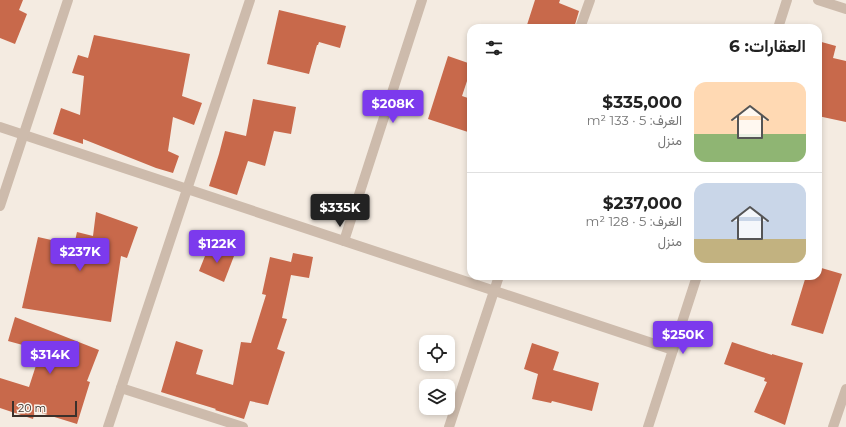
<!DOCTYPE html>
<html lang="ar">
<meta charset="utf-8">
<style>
:root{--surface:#fff;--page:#f6f6f6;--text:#222;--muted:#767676;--line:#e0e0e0;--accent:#7c3aed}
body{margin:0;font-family:Montserrat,Vazirmatn,sans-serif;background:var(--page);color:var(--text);direction:rtl;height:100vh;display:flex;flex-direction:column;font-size:15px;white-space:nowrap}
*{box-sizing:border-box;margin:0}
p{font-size:13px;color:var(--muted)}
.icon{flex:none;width:22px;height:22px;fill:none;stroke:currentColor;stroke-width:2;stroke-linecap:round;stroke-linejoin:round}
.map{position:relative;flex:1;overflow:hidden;direction:ltr}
.drawer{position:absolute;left:467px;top:24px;width:355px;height:256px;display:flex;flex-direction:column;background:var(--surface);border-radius:12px;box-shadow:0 2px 6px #0003;direction:rtl}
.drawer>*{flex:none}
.controls{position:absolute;left:419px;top:335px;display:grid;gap:8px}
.controls a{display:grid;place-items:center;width:36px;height:36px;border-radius:8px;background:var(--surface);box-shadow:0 2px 6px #0003;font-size:20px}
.scale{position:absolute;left:12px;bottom:10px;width:65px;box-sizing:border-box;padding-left:4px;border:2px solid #3b302b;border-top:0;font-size:11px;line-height:14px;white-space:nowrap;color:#3b302b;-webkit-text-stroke:3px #fbf5ee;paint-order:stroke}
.price{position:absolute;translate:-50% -34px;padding:0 9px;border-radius:4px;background:var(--accent);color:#fff;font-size:13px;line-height:26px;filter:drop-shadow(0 1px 2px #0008)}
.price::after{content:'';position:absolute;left:50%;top:24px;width:12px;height:9px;margin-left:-6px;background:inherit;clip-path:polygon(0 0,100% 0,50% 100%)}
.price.current{background:#222;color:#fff}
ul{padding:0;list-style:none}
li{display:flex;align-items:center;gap:12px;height:100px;padding:0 16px}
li+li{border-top:1px solid var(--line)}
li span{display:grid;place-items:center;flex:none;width:112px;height:80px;border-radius:12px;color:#555}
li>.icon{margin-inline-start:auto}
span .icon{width:48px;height:48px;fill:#fffc;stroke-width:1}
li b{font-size:17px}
h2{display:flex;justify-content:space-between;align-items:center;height:48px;padding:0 16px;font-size:17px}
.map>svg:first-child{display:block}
.building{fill:#c8694b}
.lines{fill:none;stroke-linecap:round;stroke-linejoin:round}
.minor{stroke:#cdbbac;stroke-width:10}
</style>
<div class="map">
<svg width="846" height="427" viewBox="0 0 846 427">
<rect width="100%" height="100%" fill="#f4ebe1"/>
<g class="building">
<path d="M 0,0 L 23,0 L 19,10 L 27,14 L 15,44 L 0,38 Z"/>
<path d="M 535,0 L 560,0 L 559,3 L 579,11 L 574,28 L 526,28 Z"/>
<path d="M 279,10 L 346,26 L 340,48 L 319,42 L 318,45 L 317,45 L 309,74 L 267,64 Z"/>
<path d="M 94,35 L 190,54 L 182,96 L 202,103 L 194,125 L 173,117 L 168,151 L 179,156 L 173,173 L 156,168 L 83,139 L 83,144 L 53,134 L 61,108 L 80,115 L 84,76 L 72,73 L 78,55 L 88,58 Z"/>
<path d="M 818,41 L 836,46 L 833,58 L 846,61 L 846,122 L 818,116 Z"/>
<path d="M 448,56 L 471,64 L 471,69 L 462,96 L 471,99 L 471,133 L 428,119 Z"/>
<path d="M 253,99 L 296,107 L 291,134 L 274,131 L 265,166 L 248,161 L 237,195 L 209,186 L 219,154 L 225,131 L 246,136 Z"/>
<path d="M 96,212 L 138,227 L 127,258 L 121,256 L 111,322 L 22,308 L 38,237 L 74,245 L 77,232 L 93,236 Z"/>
<path d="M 209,246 L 234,256 L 224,282 L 199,271 Z"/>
<path d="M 293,253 L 313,257 L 309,278 L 291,275 L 282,318 L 287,319 L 277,349 L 285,352 L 268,405 L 250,401 L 244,419 L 215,410 L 216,409 L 161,392 L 176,341 L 203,350 L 196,374 L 233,385 L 241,342 L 251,343 L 266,295 L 262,294 L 270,257 L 291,262 Z"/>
<path d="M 818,267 L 842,274 L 823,334 L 791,325 L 806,276 L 818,276 Z"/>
<path d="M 15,317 L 99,350 L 87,381 L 90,382 L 77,424 L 35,411 L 33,419 L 0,408 L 0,378 L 29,387 L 41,350 L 8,341 Z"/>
<path d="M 732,342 L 772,355 L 772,354 L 803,363 L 785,425 L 754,412 L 767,382 L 764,381 L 765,378 L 724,364 Z"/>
<path d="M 532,343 L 559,352 L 553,370 L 599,383 L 592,411 L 552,401 L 551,403 L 532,399 L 538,374 L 524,369 Z"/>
</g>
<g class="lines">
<g class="minor">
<path d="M 818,0 L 846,9"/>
<path d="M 580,28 L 590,0"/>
<path d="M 778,28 L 787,0"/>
<path d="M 0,127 L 673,350"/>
<path d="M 0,206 L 68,0"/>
<path d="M 344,241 L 422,0"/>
<path d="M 121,388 L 243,427"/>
<path d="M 108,427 L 250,0"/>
<path d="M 449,427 L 499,276"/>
<path d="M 648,427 L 697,276"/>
<path d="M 833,427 L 846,389"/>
</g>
</g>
</svg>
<div class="controls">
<a><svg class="icon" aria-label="locate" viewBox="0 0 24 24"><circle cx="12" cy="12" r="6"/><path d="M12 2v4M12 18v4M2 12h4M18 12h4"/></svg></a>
<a><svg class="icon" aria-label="layers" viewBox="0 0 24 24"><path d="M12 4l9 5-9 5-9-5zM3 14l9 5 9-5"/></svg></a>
</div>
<div class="scale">20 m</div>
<b class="price" style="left:393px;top:124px">$208K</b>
<b class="price current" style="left:340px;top:228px">$335K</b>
<b class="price" style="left:217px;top:264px">$122K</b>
<b class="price" style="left:80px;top:272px">$237K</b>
<b class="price" style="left:683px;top:355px">$250K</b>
<b class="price" style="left:50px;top:375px">$314K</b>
<section class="drawer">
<h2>العقارات: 6<svg class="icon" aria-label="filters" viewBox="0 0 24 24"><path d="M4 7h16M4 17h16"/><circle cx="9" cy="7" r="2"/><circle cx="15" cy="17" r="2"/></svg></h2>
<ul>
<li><span style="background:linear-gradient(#ffd9b3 65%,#8fb573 0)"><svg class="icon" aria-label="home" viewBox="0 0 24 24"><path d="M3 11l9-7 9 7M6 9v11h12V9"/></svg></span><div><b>$335,000</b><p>الغرف: 5 · 133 m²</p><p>منزل</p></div></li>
<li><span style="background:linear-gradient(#c9d6e8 70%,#c2b280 0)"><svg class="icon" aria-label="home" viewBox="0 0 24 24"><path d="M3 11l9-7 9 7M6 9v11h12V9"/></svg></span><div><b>$237,000</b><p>الغرف: 5 · 128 m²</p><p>منزل</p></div></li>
</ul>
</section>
</div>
